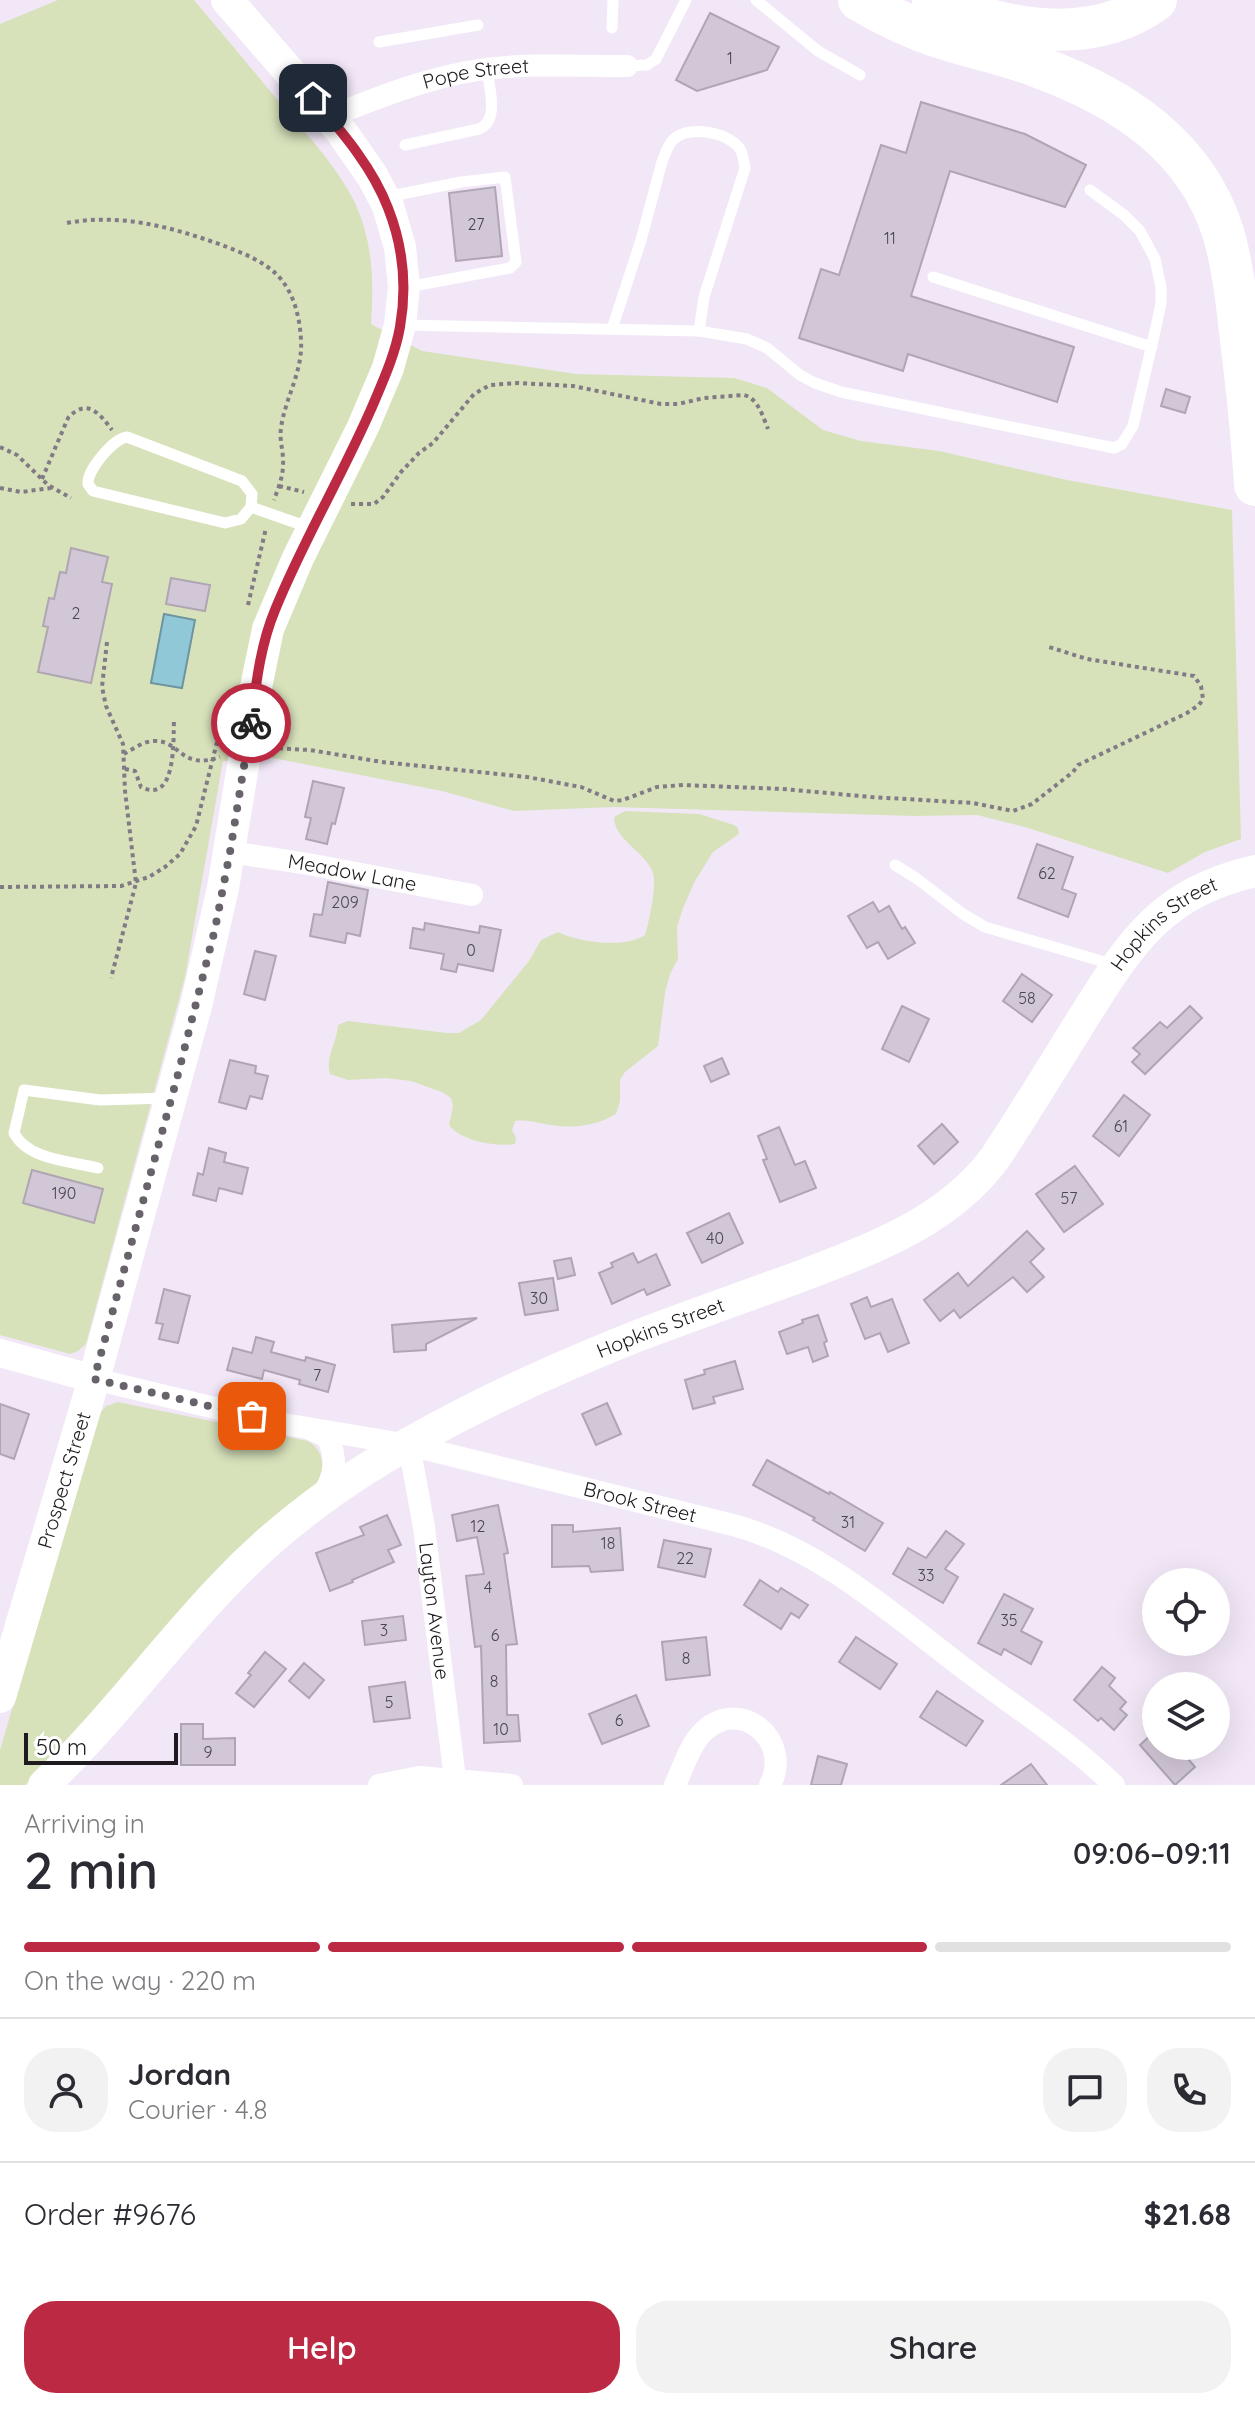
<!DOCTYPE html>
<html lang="en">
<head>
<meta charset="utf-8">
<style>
  body { margin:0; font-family:Quicksand,sans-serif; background:#f2f2f3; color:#2b2b33; height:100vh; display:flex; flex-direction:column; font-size:30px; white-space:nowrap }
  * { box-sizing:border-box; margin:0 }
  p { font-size:26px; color:#7c7c81 }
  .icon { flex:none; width:44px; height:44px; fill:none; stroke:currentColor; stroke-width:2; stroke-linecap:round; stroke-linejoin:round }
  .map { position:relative; height:1785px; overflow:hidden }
  .side { display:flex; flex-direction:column; background:#fff; flex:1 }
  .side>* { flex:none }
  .fabs { position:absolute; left:1142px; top:1568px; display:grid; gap:16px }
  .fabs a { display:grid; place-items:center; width:88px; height:88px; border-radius:50%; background:#fff; box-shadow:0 8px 32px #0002; font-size:40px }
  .scale { position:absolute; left:24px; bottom:20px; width:154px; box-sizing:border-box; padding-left:8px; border:4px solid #1e1a1f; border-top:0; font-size:22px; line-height:28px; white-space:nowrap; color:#1e1a1f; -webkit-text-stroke:6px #fff; paint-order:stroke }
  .pin { position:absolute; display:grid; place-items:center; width:68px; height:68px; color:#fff; margin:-34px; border-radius:16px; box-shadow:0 4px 12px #0006 }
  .courier { position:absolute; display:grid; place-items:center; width:80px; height:80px; margin:-40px; border:6px solid #bb2a42; border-radius:50%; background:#fff; color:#222; box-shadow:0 2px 10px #0007 }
  .summary em { font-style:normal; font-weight:600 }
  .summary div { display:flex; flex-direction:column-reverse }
  .summary { display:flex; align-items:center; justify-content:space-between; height:136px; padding:0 24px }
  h1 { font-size:52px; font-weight:600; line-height:60px }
  .bar { display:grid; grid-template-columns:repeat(4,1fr); gap:12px 8px; align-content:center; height:96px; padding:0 24px }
  .bar i { height:10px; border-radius:6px; background:#e1e1e2 }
  .bar .selected { background:#bb2a42 }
  .bar p { grid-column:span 4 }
  .line { display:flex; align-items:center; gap:20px; padding:0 24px; border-top:2px solid #e1e1e2 }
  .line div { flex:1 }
  .round { display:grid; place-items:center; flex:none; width:84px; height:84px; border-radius:32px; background:#f2f2f3 }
  .primary-button { display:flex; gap:16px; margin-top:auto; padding:16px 24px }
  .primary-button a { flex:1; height:92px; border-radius:32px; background:#bb2a42; color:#fff; font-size:32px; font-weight:600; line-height:92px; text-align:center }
  .primary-button a+a { background:#f2f2f3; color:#2b2b33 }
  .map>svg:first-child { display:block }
  .green { fill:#d7e2bb }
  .water { fill:#91c8d7; stroke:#6e94a0; stroke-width:2 }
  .building { fill:#d2c7d6; stroke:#afa5b3; stroke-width:2 }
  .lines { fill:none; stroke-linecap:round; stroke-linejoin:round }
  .path { stroke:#827b85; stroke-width:4; stroke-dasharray:4 4; stroke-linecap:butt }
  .service { stroke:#fff; stroke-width:11 }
  .minor { stroke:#fff; stroke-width:22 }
  .tertiary { stroke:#fff; stroke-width:28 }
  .secondary { stroke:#fff; stroke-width:32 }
  .motorway { stroke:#fff; stroke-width:42 }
  .done { stroke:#68626b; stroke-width:8; stroke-dasharray:0 14.4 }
  .route { stroke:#bb2a42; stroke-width:10 }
  .labels { text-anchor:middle; stroke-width:8; stroke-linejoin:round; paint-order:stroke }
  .number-label { font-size:16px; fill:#4b454d }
  .street-label { font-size:20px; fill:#1e1a1f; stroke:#fff }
</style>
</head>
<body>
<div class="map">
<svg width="1255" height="1785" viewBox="0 0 1255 1785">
  <rect width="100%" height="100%" fill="#f2e7f7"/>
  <g class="green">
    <path d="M58 0H194C226 38 258 76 289 114 313 141 339 170 355 203 373 242 374 283 371 324L422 351 576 374 734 378 767 388 823 430 861 441 939 451 1067 480 1232 510 1241 839 1205 852 1168 873 1025 827 977 815 914 816 614 807 514 811 442 791 273 758 223 761 185 977 86 1344 78 1351 70 1354 0 1335V24Z"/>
    <path d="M625 811 699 814 734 825 738 828 739 834 713 852 695 881 683 908 677 927 678 959 670 974 665 993 658 1046 625 1072 620 1080V1101L616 1114C593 1128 566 1129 540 1123 530 1121 525 1120 515 1121L512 1130 516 1138 515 1144C495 1147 461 1141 449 1125L453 1106 451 1098 442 1092 411 1081 386 1078 348 1080 330 1074C325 1057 337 1042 338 1025L348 1021 447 1033H459L481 1020 529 961 541 940 558 932C578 942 625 949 645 935 649 922 657 886 653 873 646 852 614 840 614 817Z"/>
    <path d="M118 1402 308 1441C322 1450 324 1461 321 1478L42 1770 25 1785H0V1750L98 1416 106 1406Z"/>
  </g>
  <path class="water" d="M164 614 195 620 182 688 151 683Z"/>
  <g class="building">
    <path d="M710 13 779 47 767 70 697 91 676 80Z"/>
    <path d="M921 102 1025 134 1086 165 1065 207 950 171 911 296 1074 347 1057 402 908 354 903 371 799 338 821 269 839 275 881 145 906 153Z"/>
    <path d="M495 187 502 256 456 261 449 193Z"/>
    <path d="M1166 389 1190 397 1185 413 1161 406Z"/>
    <path d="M71 548 108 557 102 582 112 584 91 683 38 672 48 627 43 626 49 598 54 599 60 572 66 573Z"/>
    <path d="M171 578 210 585 205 611 166 604Z"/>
    <path d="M313 781 344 788 335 824 332 823 327 844 306 839 311 818 305 817Z"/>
    <path d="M1037 844 1073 857 1062 889 1076 894 1068 917 1018 898Z"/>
    <path d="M328 882 368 890 360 936 347 933 345 943 310 936 314 914 322 915Z"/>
    <path d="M873 902 879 912 889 906 902 929 905 927 915 943 888 959 878 942 867 948 848 916Z"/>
    <path d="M425 923 479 933 480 926 501 930 493 971 458 964 456 972 441 969 444 954 410 948 413 928 424 930Z"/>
    <path d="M255 951 276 956 265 1000 244 994Z"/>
    <path d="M1022 974 1052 995 1032 1022 1003 1001Z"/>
    <path d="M902 1006 929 1019 909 1062 882 1049Z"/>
    <path d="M1190 1006 1202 1018 1145 1074 1132 1062 1140 1054 1133 1048 1160 1022 1167 1028Z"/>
    <path d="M722 1058 729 1074 711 1082 704 1066Z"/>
    <path d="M230 1060 256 1066 255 1073 268 1076 262 1099 250 1096 246 1109 219 1102Z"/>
    <path d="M1124 1095 1150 1115 1119 1156 1093 1136Z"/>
    <path d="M942 1124 958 1142 934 1164 918 1146Z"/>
    <path d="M779 1127 795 1165 805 1161 816 1188 780 1202 763 1160 767 1159 758 1136Z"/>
    <path d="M209 1148 226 1153 224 1162 248 1168 242 1194 219 1188 216 1201 193 1195 198 1173 203 1175Z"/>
    <path d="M1075 1166 1103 1204 1064 1232 1036 1194Z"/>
    <path d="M32 1170 103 1189 94 1223 23 1203Z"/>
    <path d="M729 1213 743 1243 702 1263 687 1233Z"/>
    <path d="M1027 1231 1044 1249 1030 1262 1044 1277 1027 1292 1013 1277 960 1318 954 1310 940 1321 924 1300 958 1273 968 1286Z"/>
    <path d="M633 1253 638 1263 656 1254 670 1285 647 1295 644 1289 612 1304 599 1273 613 1267 611 1263Z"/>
    <path d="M571 1258 575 1275 558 1279 554 1261Z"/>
    <path d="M553 1278 558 1310 525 1315 519 1283Z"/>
    <path d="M164 1289 190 1296 178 1343 159 1339 163 1324 156 1323Z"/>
    <path d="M867 1297 871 1307 892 1299 909 1343 888 1352 880 1333 865 1339 851 1304Z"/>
    <path d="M818 1315 827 1341 824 1343 828 1356 813 1362 808 1347 787 1354 779 1332 803 1323 802 1320Z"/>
    <path d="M477 1318 426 1344V1350L394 1352 392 1325Z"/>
    <path d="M256 1337 274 1342 271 1352 305 1361 306 1357 335 1365 328 1392 299 1384 300 1380 264 1370 262 1379 227 1370 233 1348 252 1353Z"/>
    <path d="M735 1361 743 1389 713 1397 715 1403 693 1409 685 1380 705 1374 704 1370Z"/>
    <path d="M607 1403 621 1434 596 1445 582 1414Z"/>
    <path d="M0 1404 29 1414 14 1459 0 1454Z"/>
    <path d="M767 1460 829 1494 830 1492 883 1523 865 1551 813 1520 815 1518 753 1485Z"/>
    <path d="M498 1505 508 1553 504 1554 517 1644 506 1645 507 1715H518L520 1741 484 1743 481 1646 475 1647 466 1576 484 1574 477 1537 457 1541 452 1515Z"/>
    <path d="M387 1515 401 1545 388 1550 394 1562 352 1580 353 1582 330 1591 316 1553 364 1535 360 1527Z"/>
    <path d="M552 1525H573V1532L620 1528 623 1570 591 1572 589 1566 552 1567Z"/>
    <path d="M946 1531 964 1544 945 1569 958 1577 943 1603 893 1574 908 1548 926 1558Z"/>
    <path d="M664 1540 711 1549 705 1577 658 1567Z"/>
    <path d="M760 1580 778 1592 781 1588 808 1605 799 1618 791 1613 781 1629 744 1605Z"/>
    <path d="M1004 1594 1033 1609 1021 1631 1042 1642 1031 1664 1004 1649 1001 1655 978 1643Z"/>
    <path d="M403 1616 406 1640 365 1645 362 1621Z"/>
    <path d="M706 1637 710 1675 666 1680 662 1642Z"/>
    <path d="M856 1637 897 1664 880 1689 839 1662Z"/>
    <path d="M265 1652 286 1669 254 1707 236 1693 251 1675 248 1673Z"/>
    <path d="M304 1663 324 1680 309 1698 289 1681Z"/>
    <path d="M1102 1667 1115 1678 1109 1686 1126 1702 1120 1709 1127 1715 1114 1730 1101 1718 1098 1721 1074 1700Z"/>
    <path d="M405 1682 410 1718 374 1722 369 1687Z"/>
    <path d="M937 1691 983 1721 966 1746 920 1717Z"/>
    <path d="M636 1695 649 1726 602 1744 589 1714Z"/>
    <path d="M181 1724H203V1739L235 1738V1765H181Z"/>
    <path d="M1152 1734 1156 1738V1746H1177L1195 1767 1175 1785 1140 1745Z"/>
    <path d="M818 1756 847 1764 841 1785H811Z"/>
    <path d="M1031 1764 1047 1785H1001Z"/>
  </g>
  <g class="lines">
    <g class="path">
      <path d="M67 223C121 213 171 227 222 245 242 253 265 261 280 278 294 294 300 318 301 340 303 372 285 398 281 428 279 441 284 452 283 465 283 477 278 489 274 500"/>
      <path d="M0 447 17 455 48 485 71 498"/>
      <path d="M42 479 68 418C87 397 100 414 112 430"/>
      <path d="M279 486 304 492"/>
      <path d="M0 488 21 492 51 488"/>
      <path d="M351 504H374L383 497 401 472 419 453 433 443 474 394 490 385 518 383 573 386 661 404H678L704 398 744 395C758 398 763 417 768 429"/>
      <path d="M248 605 266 528"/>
      <path d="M107 642 102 687 106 706 123 744 125 791 136 883 111 978"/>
      <path d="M271 748 310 750 382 762 527 777 581 787 614 801 623 800 657 787 683 785 783 789 871 797 973 803 1013 811 1032 804 1073 772 1078 765 1187 713 1199 705 1203 699 1201 686 1194 676 1087 659 1049 647"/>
      <path d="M124 754C133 749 144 741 154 741 181 740 180 771 220 757"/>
      <path d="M125 769 135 771 141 787C177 805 173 739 174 720"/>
      <path d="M0 887 121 886 149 877 165 867 180 854 196 826 220 730"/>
    </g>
    <g class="service">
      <path d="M756 0 818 51 860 75"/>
      <path d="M612 28 613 0"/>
      <path d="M379 42 478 25"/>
      <path d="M627 66 647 65 656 59 686 0"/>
      <path d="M405 145 479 129C500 120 489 88 487 69"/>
      <path d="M386 197 461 182 505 177 516 262 510 268 408 287"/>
      <path d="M933 277 1152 347"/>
      <path d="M401 325 699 331"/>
      <path d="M612 329 641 240 662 162C665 154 668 144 674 139 689 125 729 132 740 149 743 154 744 162 745 168L704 297 699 331 747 339 767 348 800 375 815 383 841 392 1114 448 1122 444 1133 426 1156 327 1161 303V287L1155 259 1140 231 1124 215 1090 190"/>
      <path d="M127 437 242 481 252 494 251 507 241 519 225 523 93 491 88 484C87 470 113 439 127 437Z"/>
      <path d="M251 507 308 527"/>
      <path d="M895 865 916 878 963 914 985 927 1115 965"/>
      <path d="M98 1168C70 1161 28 1160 14 1133L24 1090 100 1100 168 1098"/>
    </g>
    <g class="minor">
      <path id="s1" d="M329 117C377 98 426 78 478 70 527 63 578 66 627 66"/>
      <path id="s2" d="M230 852 308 864 472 895"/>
      <path id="s3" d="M94 1379 278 1423 409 1445 733 1525C823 1549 900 1621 974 1676 1021 1711 1072 1744 1114 1785"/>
      <path d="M310 1429 327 1437C338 1457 335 1477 322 1496"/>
      <path id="s4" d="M409 1445 424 1527 455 1779"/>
      <path d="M379 1785 419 1777 512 1785"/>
      <path d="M675 1785C683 1768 690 1744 704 1731 741 1696 793 1741 770 1785"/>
    </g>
    <path class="tertiary" d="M0 1353 94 1379"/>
    <g class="secondary">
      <path id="s5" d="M0 1697 94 1379 196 1006 223 888 255 692 268 629 298 558 363 427 388 368 400 325 404 287 400 247 388 206 373 177 341 131 227 0"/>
      <path id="s6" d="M44 1785C108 1724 161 1651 222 1587 264 1542 314 1502 366 1469 452 1415 544 1373 637 1336 690 1316 743 1297 796 1278 869 1250 947 1223 995 1158 1024 1114 1052 1068 1080 1023 1129 945 1159 893 1255 871"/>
    </g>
    <g class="motorway">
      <path d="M859 0C885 15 913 29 942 38 974 49 1009 55 1041 68 1122 98 1195 145 1223 232 1233 266 1237 304 1241 340 1247 388 1252 436 1255 485"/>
      <path d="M933 0C1002 30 1091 48 1156 0"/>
    </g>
  </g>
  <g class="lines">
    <path class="done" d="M251 723 230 852 215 929 177 1078 94 1379 252 1416"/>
    <path class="route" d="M251 723C256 685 260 646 275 610 303 541 342 476 372 407 383 381 395 355 400 327 407 287 403 246 388 208 372 166 341 131 313 98"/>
  </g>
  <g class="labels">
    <g class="number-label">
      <text x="730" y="64">1</text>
      <text x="476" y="230">27</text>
      <text x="890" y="244">11</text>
      <text x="76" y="619">2</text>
      <text x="1047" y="879">62</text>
      <text x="345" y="908">209</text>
      <text x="471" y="956">0</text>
      <text x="1027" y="1004">58</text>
      <text x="1121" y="1132">61</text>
      <text x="64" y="1199">190</text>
      <text x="1069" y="1204">57</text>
      <text x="715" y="1244">40</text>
      <text x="539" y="1304">30</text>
      <text x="317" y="1381">7</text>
      <text x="848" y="1528">31</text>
      <text x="478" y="1532">12</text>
      <text x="608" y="1549">18</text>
      <text x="685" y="1564">22</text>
      <text x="926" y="1581">33</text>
      <text x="488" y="1593">4</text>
      <text x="1009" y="1626">35</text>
      <text x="384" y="1636">3</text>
      <text x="495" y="1641">6</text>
      <text x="686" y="1664">8</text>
      <text x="494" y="1687">8</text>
      <text x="389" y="1708">5</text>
      <text x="619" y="1726">6</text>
      <text x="501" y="1735">10</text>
      <text x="208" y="1758">9</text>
    </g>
    <g class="street-label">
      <text dy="7" stroke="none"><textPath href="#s1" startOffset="154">Pope Street</textPath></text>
      <text dy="7" stroke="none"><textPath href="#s2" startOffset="124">Meadow Lane</textPath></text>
      <text dy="7" stroke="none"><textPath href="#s6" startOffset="1452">Hopkins Street</textPath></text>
      <text dy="7" stroke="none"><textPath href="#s6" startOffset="780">Hopkins Street</textPath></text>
      <text dy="7" stroke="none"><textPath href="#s5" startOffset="226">Prospect Street</textPath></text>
      <text dy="7" stroke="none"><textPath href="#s3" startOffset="560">Brook Street</textPath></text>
      <text dy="7" stroke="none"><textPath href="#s4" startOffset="168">Layton Avenue</textPath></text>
    </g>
  </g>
</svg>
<div class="fabs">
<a><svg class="icon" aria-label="locate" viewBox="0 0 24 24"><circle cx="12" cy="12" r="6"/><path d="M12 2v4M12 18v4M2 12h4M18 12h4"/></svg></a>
<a><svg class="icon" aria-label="layers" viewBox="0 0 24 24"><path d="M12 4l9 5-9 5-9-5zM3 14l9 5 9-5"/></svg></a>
</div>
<div class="scale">50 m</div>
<div class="pin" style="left:252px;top:1416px;background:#ea580c"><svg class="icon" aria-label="bag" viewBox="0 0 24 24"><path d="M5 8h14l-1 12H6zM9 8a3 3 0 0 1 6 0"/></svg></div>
<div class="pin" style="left:313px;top:98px;background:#1f2937"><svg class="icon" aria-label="home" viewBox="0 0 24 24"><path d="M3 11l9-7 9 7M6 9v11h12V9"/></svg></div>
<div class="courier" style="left:251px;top:723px"><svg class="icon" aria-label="bike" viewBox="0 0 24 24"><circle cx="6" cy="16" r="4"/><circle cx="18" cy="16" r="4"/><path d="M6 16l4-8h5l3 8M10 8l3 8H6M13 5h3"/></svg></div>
</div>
<section class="side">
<div class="summary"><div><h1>2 min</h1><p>Arriving in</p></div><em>09:06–09:11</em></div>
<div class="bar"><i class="selected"></i><i class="selected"></i><i class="selected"></i><i></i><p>On the way · 220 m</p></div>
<div class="line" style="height:144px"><a class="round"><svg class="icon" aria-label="person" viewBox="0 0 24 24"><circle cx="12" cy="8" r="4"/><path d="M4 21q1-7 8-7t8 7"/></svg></a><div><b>Jordan</b><p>Courier · 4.8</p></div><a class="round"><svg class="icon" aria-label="chat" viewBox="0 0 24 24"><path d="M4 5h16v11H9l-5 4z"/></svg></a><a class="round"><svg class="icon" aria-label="phone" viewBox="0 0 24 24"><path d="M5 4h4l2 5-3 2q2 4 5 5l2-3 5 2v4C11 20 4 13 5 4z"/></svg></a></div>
<div class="line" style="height:104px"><div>Order #9676</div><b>$21.68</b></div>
<div class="primary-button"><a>Help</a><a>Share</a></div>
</section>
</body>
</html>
